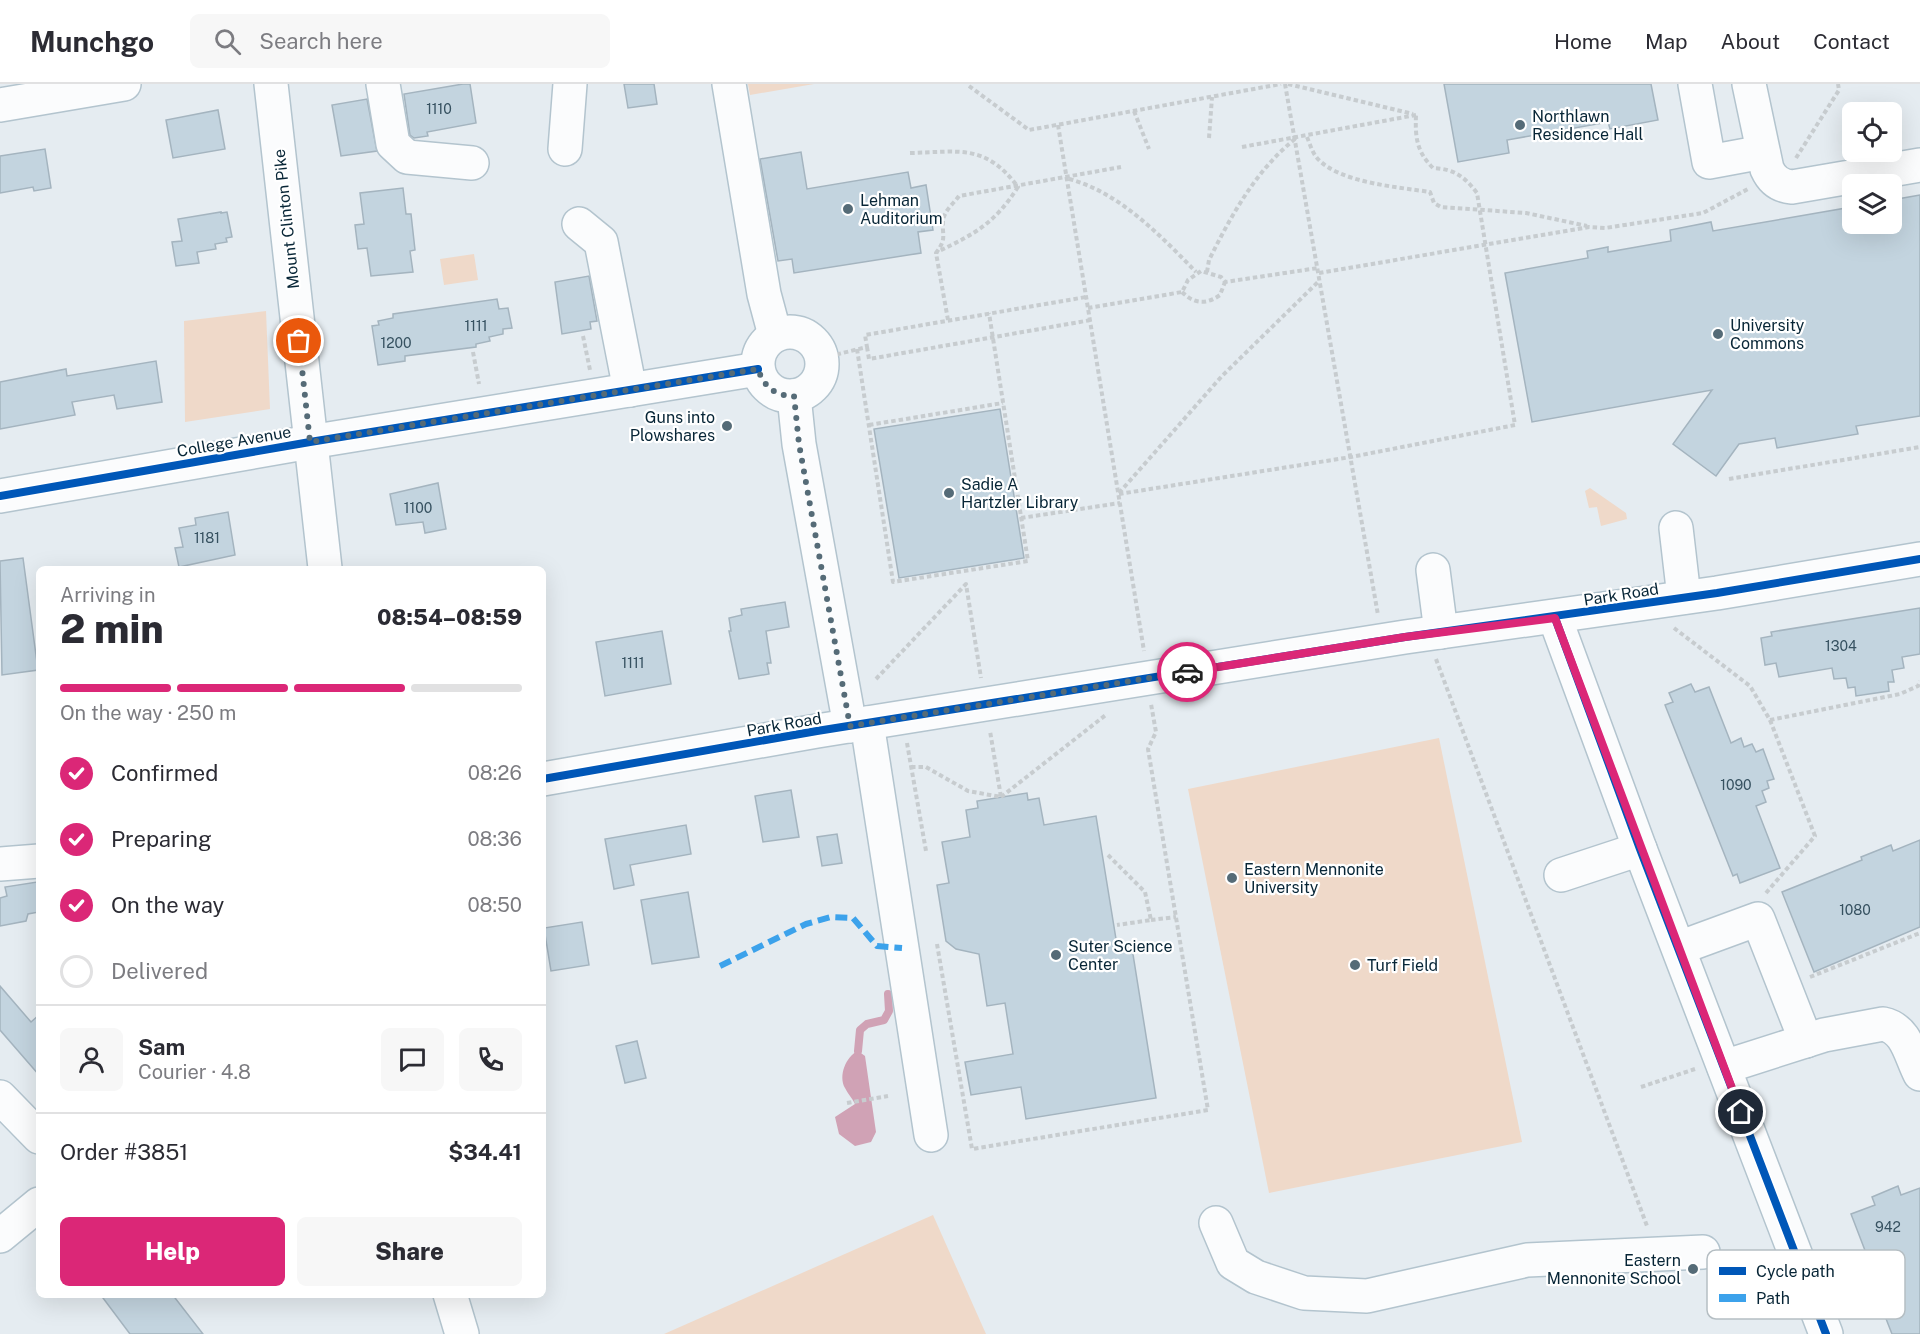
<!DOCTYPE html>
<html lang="en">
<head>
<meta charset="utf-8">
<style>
  body { margin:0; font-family:"Public Sans",sans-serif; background:#f7f7f7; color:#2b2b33; height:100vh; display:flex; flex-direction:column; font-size:22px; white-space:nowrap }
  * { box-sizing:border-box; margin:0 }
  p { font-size:20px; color:#7c7c81 }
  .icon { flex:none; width:33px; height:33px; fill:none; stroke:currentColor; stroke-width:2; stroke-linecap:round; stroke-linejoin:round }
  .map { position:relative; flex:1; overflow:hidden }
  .side { position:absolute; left:36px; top:482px; width:510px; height:732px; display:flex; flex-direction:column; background:#fff; border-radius:9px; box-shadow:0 6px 24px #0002 }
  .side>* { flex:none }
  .controls { position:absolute; left:1842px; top:18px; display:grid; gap:12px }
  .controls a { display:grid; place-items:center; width:60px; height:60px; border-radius:9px; background:#fff; box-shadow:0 6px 24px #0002; font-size:30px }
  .pin { position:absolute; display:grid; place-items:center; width:51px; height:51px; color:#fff; margin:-26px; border:3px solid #fff; border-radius:50%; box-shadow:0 2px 6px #0007 }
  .courier { position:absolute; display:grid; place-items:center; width:60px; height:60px; margin:-30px; border:4px solid #db2777; border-radius:50%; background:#fff; color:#222; box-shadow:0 2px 8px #0007 }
  .head em { font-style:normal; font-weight:800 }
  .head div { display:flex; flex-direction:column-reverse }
  .head { display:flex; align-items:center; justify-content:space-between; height:102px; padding:0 24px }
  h1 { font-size:39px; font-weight:800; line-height:45px }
  .bar { display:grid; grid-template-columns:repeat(4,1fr); gap:9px 6px; align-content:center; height:72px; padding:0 24px }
  .bar i { height:8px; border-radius:4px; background:#e1e1e2 }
  .bar .on { background:#db2777 }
  .bar p { grid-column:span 4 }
  .line { display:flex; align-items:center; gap:15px; padding:0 24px; border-top:2px solid #e1e1e2 }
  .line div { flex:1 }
  .round { display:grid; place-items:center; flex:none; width:63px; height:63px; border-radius:9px; background:#f7f7f7 }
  ol { padding:0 24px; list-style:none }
  li { display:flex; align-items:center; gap:18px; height:66px }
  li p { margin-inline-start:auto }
  li .icon { padding:6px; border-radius:50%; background:#db2777; color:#fff; stroke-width:4 }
  li:last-child { color:#7c7c81 }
  li i { width:33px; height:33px; border:3px solid #e1e1e2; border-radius:50% }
  .primary-button { display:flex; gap:12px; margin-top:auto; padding:12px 24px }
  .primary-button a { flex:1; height:69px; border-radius:9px; background:#db2777; color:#fff; font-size:24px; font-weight:800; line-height:69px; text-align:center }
  .primary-button a+a { background:#f7f7f7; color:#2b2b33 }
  header { display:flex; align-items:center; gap:36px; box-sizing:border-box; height:84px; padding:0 30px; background:#fff; border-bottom:2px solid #e1e1e2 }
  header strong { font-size:28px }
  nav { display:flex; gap:33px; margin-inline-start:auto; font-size:21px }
  .search { width:420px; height:54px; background:#f7f7f7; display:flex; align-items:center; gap:15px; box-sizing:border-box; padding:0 21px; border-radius:9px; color:#7c7c81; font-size:22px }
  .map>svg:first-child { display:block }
  .green { fill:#efd9c9 }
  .water { fill:#d0a2b5 }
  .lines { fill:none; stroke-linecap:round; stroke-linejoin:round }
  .stream { stroke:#d0a2b5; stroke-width:8 }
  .building { fill:#c3d4df; stroke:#a4b4bf; stroke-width:1.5 }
  .minor-casing { stroke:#b3c4ce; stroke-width:36 }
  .path { stroke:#c7cccf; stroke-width:4; stroke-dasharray:4.5 3; stroke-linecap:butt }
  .minor { stroke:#fbfcfd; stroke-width:33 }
  .quiet { stroke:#3ca2eb; stroke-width:6; stroke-dasharray:12 6; stroke-linecap:butt }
  .cycleway-casing { stroke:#fff; stroke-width:11 }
  .cycleway { stroke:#0057b8; stroke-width:8 }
  .done { stroke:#556b77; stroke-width:6; stroke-dasharray:0 10.8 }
  .route { stroke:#db2777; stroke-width:8 }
  .poi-dot { fill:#556b77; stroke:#fff; stroke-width:2 }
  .labels { text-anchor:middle; stroke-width:4.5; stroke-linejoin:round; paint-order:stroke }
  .number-label { font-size:14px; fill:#365160 }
  .poi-label { font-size:16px; fill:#072536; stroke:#fff; text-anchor:start }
  .street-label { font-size:16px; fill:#072536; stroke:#fff }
  .key { fill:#fff; stroke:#b5bec3; stroke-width:1.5 }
  .key-label { font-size:16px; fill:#072536 }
</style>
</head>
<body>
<header>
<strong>Munchgo</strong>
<div class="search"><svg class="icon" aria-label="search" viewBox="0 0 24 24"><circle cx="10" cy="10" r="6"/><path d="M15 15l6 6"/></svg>Search here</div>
<nav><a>Home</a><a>Map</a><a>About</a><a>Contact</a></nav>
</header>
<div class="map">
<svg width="1920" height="1250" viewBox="0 0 1920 1250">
  <rect width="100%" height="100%" fill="#e5ecf1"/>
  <g class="green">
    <path d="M748 0H814L750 11Z"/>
    <path d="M474 170 478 196 444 201 440 175Z"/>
    <path d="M266 227 270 325 185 338 184 237Z"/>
    <path d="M1590 404 1626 429 1627 435 1601 442 1597 423 1589 424 1585 407Z"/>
    <path d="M1439 654 1522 1058 1269 1109 1188 705Z"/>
    <path d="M933 1131 986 1250H664Z"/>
  </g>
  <path class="water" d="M858 967 865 972 876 1048 871 1058 855 1062 839 1050 835 1033 855 1020C852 1014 848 1010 845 1004 838 992 846 972 858 967Z"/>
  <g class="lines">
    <path class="stream" d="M858 967 860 946 867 940 884 936 889 927 888 910"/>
  </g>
  <g class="building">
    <path d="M463 0H470L476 39 427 48 428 52 414 54 410 51 404 10Z"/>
    <path d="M624 0H654L657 20 628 24Z"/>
    <path d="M1444 0H1651L1658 36 1610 45 1608 38 1507 56 1509 69 1458 78Z"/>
    <path d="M367 15 377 67 341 72 332 21Z"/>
    <path d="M218 26 225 65 173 74 166 36Z"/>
    <path d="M45 65 51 104 34 107 33 103 0 109V72Z"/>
    <path d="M801 68 807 105 908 88 911 104 926 101 933 146 918 148 921 169 794 189 792 175 778 177 760 75Z"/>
    <path d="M403 104 406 130H411L415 166 410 167 413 188 371 192 367 164 358 165 355 141 364 140 360 109Z"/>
    <path d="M1920 111V332L1856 342 1858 350 1777 364 1775 354 1739 360 1716 392 1673 360 1712 306 1532 338 1505 189 1588 174 1587 167 1608 163V168L1671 157 1670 146 1711 138 1713 147 1852 123V140H1892V116Z"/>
    <path d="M221 128V129L227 128 232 153 226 154 227 158 215 160 216 165 197 168 199 179 176 182 172 158 182 157 178 135Z"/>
    <path d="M589 192 597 237 590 238 591 245 562 250 555 198Z"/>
    <path d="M497 215 499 225 508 224 512 244 503 245V250L489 253 490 257 476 260V263L405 272V277L378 281 372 242 379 241 378 237 393 234V230Z"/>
    <path d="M156 277 162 318 117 325 114 311 72 318 75 331 0 345V298L66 285 67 292Z"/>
    <path d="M1000 325 1024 474 899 494 874 345Z"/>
    <path d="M438 399 446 445 425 449 423 438 396 441 390 410Z"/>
    <path d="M228 428 235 471 179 483 175 464 183 463 179 444 196 441 195 434Z"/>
    <path d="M23 474 38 586 2 591 0 477Z"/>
    <path d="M785 518 789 543 766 547 771 579H767L769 590 739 595 729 547H731L729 534 742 531 741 525Z"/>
    <path d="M1920 524V570L1902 573 1904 584 1892 586 1894 598H1888L1889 607 1856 612 1855 603 1848 604 1846 594 1834 595 1832 584 1779 593 1776 579 1765 581 1761 554 1772 552 1771 548Z"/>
    <path d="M662 547 671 600 605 612 596 558Z"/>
    <path d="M1691 600 1695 608 1709 603 1731 659 1741 654 1744 663 1752 660 1756 668 1763 665 1774 695 1767 697 1769 704 1762 707 1766 718 1756 722 1780 784 1740 799 1737 790 1733 792 1665 621 1673 618 1669 609Z"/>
    <path d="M791 706 799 753 763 758 755 712Z"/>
    <path d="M1027 709 1028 716 1039 714 1044 741 1096 732 1117 861 1131 858 1156 1014 1026 1035 1021 1003 971 1011 965 978 1013 970 1005 919 987 922 979 870 956 865 946 857 937 801 949 799 942 758 970 753 966 726 978 724 977 717Z"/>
    <path d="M686 741 691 770 630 781 634 801 614 805 605 755Z"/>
    <path d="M837 750 842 779 822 782 817 753Z"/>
    <path d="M1920 756V843L1814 888 1782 808 1862 776 1861 773 1891 761 1893 767Z"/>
    <path d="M37 798 39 828 28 830 26 837 0 842V814L7 812 5 803Z"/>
    <path d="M688 808 699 873 652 880 641 816Z"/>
    <path d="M582 838 589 881 551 887 544 844Z"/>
    <path d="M0 902 31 938 39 931V991L0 946Z"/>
    <path d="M637 957 646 994 625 999 616 962Z"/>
    <path d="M1898 1102 1901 1111 1920 1104V1250H1892L1883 1227 1892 1224 1871 1167 1866 1169 1851 1130 1875 1121 1872 1113Z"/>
    <path d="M100 1210H172L203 1250H130Z"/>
  </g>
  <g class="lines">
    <g class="minor-casing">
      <g id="minor">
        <path d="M271 0 325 484"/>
        <path d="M383 0 393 60 407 73 472 79"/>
        <path d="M729 0 764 210 775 251"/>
        <path d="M1695 0 1709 78 1763 68"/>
        <path d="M1749 0 1767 85C1772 96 1780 102 1792 103L1920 81"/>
        <path d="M0 21 124 0"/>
        <path d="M565 65 570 0"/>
        <path d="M579 140 601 158 630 306"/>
        <circle cx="790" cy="280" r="32"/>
        <path d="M794 312 799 360 850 642"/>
        <path d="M0 412 310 358 758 285"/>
        <path d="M1676 444 1684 513"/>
        <path d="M1433 486 1441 548"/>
        <path d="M1555 534 1640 765 1826 1250"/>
        <path d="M867 639 931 1051"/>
        <path d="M543 695 817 647 1405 553 1717 509 1920 475"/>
        <path d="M0 780 39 777"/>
        <path d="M1561 791 1640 765"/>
        <path d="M1679 864 1758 835 1806 957"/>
        <path d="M1724 983 1824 951 1883 940C1907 945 1910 971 1920 990"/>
        <path d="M0 1013 39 1053"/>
        <path d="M1216 1139 1233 1179 1256 1193 1304 1209 1367 1212 1527 1176 1703 1168"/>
        <path d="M0 1152 39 1120"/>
        <path d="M450 1210 462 1250"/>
      </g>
    </g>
    <g class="path">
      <path d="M1285 0 1378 531"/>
      <path d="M1288 0 1413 30"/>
      <path d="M969 2 1029 46 1281 0"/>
      <path d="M1134 27 1149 65"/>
      <path d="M1058 41 1144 567"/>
      <path d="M1307 53C1310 60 1312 68 1317 74 1339 99 1398 103 1430 108L1434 119 1441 123 1526 129 1587 142"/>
      <path d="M1209 54 1212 13"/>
      <path d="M1242 63 1416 31"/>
      <path d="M910 69C959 68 985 59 1018 103 995 139 975 150 937 168"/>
      <path d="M1796 74 1839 6 1838 0"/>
      <path d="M1069 95C1119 108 1161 152 1196 188"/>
      <path d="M1207 188 1209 176C1231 132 1256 86 1295 55"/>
      <path d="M1319 189 1589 143 1605 144 1703 129 1748 105"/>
      <path d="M1182 208C1194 220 1206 221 1220 211L1225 198"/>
      <path d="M1088 224 1182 208 1188 196 1201 187 1221 193 1225 198 1318 184"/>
      <path d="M948 236 936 169C947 154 942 153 943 137 944 127 953 120 959 112L1121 83"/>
      <path d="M583 252 590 286"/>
      <path d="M867 263 869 275 1091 236"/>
      <path d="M857 265 893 498 1028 477 989 229"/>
      <path d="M473 268 479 300"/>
      <path d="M822 274 867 263 865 251 1086 213"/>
      <path d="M869 341 1003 319"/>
      <path d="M1729 395 1920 363"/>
      <path d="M1119 409 1222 292 1319 197"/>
      <path d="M1119 410 1351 373 1515 341 1477 109C1464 92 1454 85 1433 84 1417 68 1415 54 1416 31"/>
      <path d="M1021 434 1120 419"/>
      <path d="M1674 544 1750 602 1770 636 1900 610 1918 602 1920 597"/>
      <path d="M1436 575 1647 1142"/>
      <path d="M876 595 966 500 981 594"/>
      <path d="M907 659 926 767"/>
      <path d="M911 683H926L968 707 1001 713 990 647"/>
      <path d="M1001 713 1107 630"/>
      <path d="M1108 771 1145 808 1151 836 1117 841"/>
      <path d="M1766 809 1815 752 1770 636"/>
      <path d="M1151 836 1176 833"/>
      <path d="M937 860 972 1065 1208 1026 1148 665 1156 648 1151 620"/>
      <path d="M1810 893 1920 849"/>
      <path d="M1641 1003 1695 985"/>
      <path d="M847 1019 888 1012"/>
    </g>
    <use href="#minor" class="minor"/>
    <path class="quiet" d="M720 882 806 840 831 833 853 834 877 862 902 864"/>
    <g class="cycleway-casing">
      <g id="cycleway">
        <path d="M0 412 310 358 758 285"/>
        <path d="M1555 534 1640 765 1826 1250"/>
        <path d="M543 695 817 647 1405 553 1717 509 1920 475"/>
      </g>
    </g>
    <use href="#cycleway" class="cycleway"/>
  </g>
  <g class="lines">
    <path class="done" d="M299 257 310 358 758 285C764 303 775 312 794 312L799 360 850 642 1187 588"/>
    <path class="route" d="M1187 588 1405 553 1555 534 1741 1028"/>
  </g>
  <g class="poi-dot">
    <circle cx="1520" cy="41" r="6"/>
    <circle cx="848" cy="125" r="6"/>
    <circle cx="1718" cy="250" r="6"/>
    <circle cx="727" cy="342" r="6"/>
    <circle cx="949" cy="409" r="6"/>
    <circle cx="1232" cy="794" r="6"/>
    <circle cx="1056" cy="871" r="6"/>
    <circle cx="1355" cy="881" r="6"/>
    <circle cx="1693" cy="1185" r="6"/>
  </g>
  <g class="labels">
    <g class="number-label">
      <text x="439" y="30">1110</text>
      <text x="476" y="247">1111</text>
      <text x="396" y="264">1200</text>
      <text x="418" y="429">1100</text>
      <text x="207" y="459">1181</text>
      <text x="1841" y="567">1304</text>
      <text x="633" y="584">1111</text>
      <text x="1736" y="706">1090</text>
      <text x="1855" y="831">1080</text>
      <text x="1888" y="1148">942</text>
    </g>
    <g class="poi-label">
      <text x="1532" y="38">Northlawn<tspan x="1532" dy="18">Residence Hall</tspan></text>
      <text x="860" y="122">Lehman<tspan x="860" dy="18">Auditorium</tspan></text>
      <text x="1730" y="247">University<tspan x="1730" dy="18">Commons</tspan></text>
      <text x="715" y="339" text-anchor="end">Guns into<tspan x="715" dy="18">Plowshares</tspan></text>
      <text x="961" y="406">Sadie A<tspan x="961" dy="18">Hartzler Library</tspan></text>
      <text x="1244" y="791">Eastern Mennonite<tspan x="1244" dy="18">University</tspan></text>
      <text x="1068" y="868">Suter Science<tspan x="1068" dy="18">Center</tspan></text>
      <text x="1367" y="887">Turf Field</text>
      <text x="1681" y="1182" text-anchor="end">Eastern<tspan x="1681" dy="18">Mennonite School</tspan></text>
    </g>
    <g class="street-label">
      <text transform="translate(286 135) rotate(-96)" y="6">Mount Clinton Pike</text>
      <text transform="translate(234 357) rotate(-10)" y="6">College Avenue</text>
      <text transform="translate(1621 510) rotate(-9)" y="6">Park Road</text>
      <text transform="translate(784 640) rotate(-10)" y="6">Park Road</text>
    </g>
  </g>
  <rect x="1707" y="1166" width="198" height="69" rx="9" class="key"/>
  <rect x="1719" y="1183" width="27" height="8" fill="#0057b8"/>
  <rect x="1719" y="1210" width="27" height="8" fill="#3ca2eb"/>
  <g class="key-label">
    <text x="1756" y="1193">Cycle path</text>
    <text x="1756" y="1220">Path</text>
  </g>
</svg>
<div class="controls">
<a><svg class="icon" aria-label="locate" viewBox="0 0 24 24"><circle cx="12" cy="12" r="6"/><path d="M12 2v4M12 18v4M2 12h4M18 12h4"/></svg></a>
<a><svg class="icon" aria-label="layers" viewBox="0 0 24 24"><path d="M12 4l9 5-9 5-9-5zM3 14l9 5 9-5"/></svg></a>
</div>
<div class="pin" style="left:299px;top:257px;background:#ea580c"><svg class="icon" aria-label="bag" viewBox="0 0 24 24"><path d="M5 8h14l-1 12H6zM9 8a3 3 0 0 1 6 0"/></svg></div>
<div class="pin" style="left:1741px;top:1028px;background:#1f2937"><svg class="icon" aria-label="home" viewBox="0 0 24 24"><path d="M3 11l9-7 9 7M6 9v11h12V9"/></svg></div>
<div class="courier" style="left:1187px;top:588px"><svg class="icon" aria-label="car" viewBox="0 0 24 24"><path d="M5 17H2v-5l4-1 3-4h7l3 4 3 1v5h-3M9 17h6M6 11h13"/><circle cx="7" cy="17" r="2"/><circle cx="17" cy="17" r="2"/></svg></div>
<section class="side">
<div class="head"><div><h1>2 min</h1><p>Arriving in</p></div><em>08:54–08:59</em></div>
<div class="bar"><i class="on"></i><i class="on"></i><i class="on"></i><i></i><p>On the way · 250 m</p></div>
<ol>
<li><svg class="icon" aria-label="check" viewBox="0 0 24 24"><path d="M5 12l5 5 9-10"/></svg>Confirmed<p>08:26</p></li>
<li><svg class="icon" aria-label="check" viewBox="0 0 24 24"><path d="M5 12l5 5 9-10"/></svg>Preparing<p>08:36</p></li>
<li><svg class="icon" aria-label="check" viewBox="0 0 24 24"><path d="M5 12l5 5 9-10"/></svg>On the way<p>08:50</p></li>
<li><i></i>Delivered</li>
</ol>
<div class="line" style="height:108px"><a class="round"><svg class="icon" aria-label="person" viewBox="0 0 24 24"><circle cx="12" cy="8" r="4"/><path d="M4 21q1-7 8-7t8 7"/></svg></a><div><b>Sam</b><p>Courier · 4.8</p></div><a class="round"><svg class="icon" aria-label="chat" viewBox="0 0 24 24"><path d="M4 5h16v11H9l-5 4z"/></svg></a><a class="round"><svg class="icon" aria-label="phone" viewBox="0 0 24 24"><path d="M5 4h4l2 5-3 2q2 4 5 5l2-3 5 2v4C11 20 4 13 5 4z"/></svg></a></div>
<div class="line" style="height:78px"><div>Order #3851</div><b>$34.41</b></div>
<div class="primary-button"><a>Help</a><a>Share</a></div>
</section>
</div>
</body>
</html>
